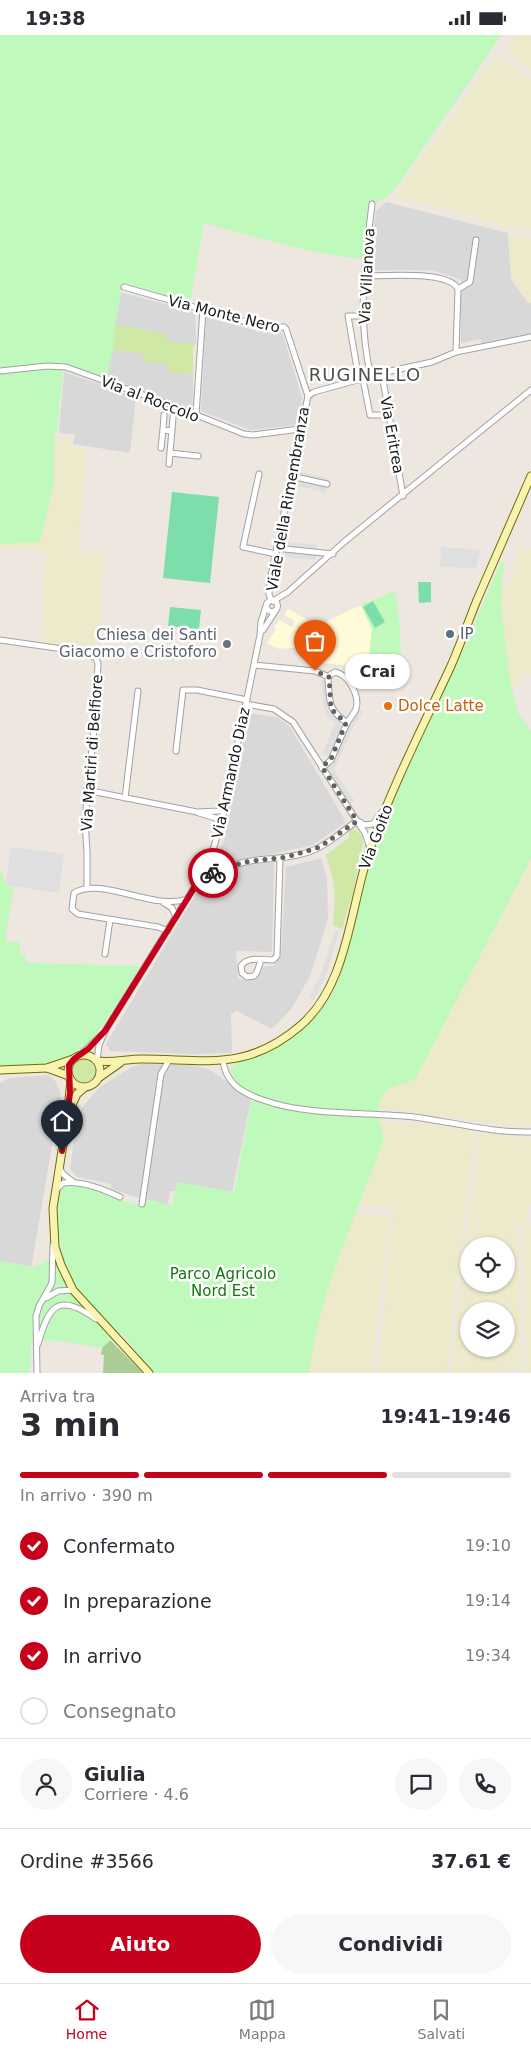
<!DOCTYPE html>
<html lang="it">
<head>
<meta charset="utf-8">
<style>
  body { margin:0; font-family:"DejaVu Sans",sans-serif; background:#f7f7f7; color:#2b2b33; height:100vh; display:flex; flex-direction:column; font-size:19px; white-space:nowrap }
  * { box-sizing:border-box; margin:0 }
  p { font-size:16px; color:#7c7c81 }
  .icon { flex:none; width:28px; height:28px; fill:none; stroke:currentColor; stroke-width:2; stroke-linecap:round; stroke-linejoin:round }
  .map { position:relative; height:1338px; overflow:hidden }
  .sheet { display:flex; flex-direction:column; background:#fff; flex:1 }
  .sheet>* { flex:none }
  .buttons { position:absolute; left:460px; top:1202px; display:grid; gap:10px }
  .buttons a { display:grid; place-items:center; width:55px; height:55px; border-radius:50%; background:#fff; box-shadow:0 1px 4px #0004; font-size:25px }
  .pin { position:absolute; display:grid; place-items:center; width:42px; height:42px; color:#fff; margin:-51px -21px; border-radius:50% 50% 50% 0; rotate:-45deg; box-shadow:0 0 5px #0007 }
  .pin .icon { rotate:45deg }
  .courier { position:absolute; display:grid; place-items:center; width:50px; height:50px; margin:-25px; border:4px solid #c5011b; border-radius:50%; background:#fff; color:#222; box-shadow:0 1px 6px #0007 }
  .bubble { position:absolute; height:35px; border-radius:18px; background:#fff; box-shadow:0 1px 4px #0004; font-size:16px; font-weight:800; line-height:35px; text-align:center }
  .summary em { font-style:normal; font-weight:800 }
  .summary div { display:flex; flex-direction:column-reverse }
  .summary { display:flex; align-items:center; justify-content:space-between; height:85px; padding:0 20px }
  h1 { font-size:32px; font-weight:800; line-height:38px }
  .bar { display:grid; grid-template-columns:repeat(4,1fr); gap:8px 5px; align-content:center; height:60px; padding:0 20px }
  .bar i { height:6px; border-radius:4px; background:#e1e1e2 }
  .bar .on { background:#c5011b }
  .bar p { grid-column:span 4 }
  .line { display:flex; align-items:center; gap:12px; padding:0 20px; border-top:1px solid #e1e1e2 }
  .line div { flex:1 }
  .round { display:grid; place-items:center; flex:none; width:52px; height:52px; border-radius:26px; background:#f7f7f7 }
  ol { padding:0 20px; list-style:none }
  li { display:flex; align-items:center; gap:15px; height:55px }
  li p { margin-inline-start:auto }
  li .icon { padding:5px; border-radius:50%; background:#c5011b; color:#fff; stroke-width:4 }
  li:last-child { color:#7c7c81 }
  li i { width:28px; height:28px; border:2px solid #e1e1e2; border-radius:50% }
  .action { display:flex; gap:10px; margin-top:auto; padding:10px 20px }
  .action a { flex:1; height:58px; border-radius:30px; background:#c5011b; color:#fff; font-size:20px; font-weight:800; line-height:58px; text-align:center }
  .action a+a { background:#f7f7f7; color:#2b2b33 }
  .status { display:flex; justify-content:space-between; align-items:center; height:35px; padding:0 25px; background:#fff; direction:ltr }
  .status svg { height:14px; fill:currentColor }
  .menu { display:flex; justify-content:space-around; align-items:center; height:70px; border-top:1px solid #e1e1e2; background:#fff; font-size:14px; color:#7c7c81 }
  .menu a { display:grid; justify-items:center; gap:2px }
  .menu .on { color:#c5011b }
  .map>svg:first-child { display:block }
  .residential { fill:#d9d8d8 }
  .education { fill:#fffad7 }
  .farmland { fill:#eceacb; fill-rule:evenodd }
  .grass { fill:#cfe8a5 }
  .forest { fill:#accc95 }
  .park { fill:#bff9bb }
  .pitch { fill:#7dddab }
  .parking { fill:#dfdfdf }
  .lines { fill:none; stroke-linecap:round; stroke-linejoin:round }
  .street-casing { stroke:#a2a2a2; stroke-width:7 }
  .secondary-casing { stroke:#6f6d05; stroke-width:9 }
  .street { stroke:#fff; stroke-width:5 }
  .secondary { stroke:#f9f3b2; stroke-width:7 }
  .done { stroke:#646260; stroke-width:5; stroke-dasharray:0 9 }
  .route { stroke:#c5011b; stroke-width:6 }
  .service-dot { fill:#5c6f8a; stroke:#fff; stroke-width:2 }
  .worship-dot { fill:#6b7280; stroke:#fff; stroke-width:2 }
  .food-dot { fill:#e8710a; stroke:#fff; stroke-width:2 }
  .labels { text-anchor:middle; stroke-width:5; stroke-linejoin:round; paint-order:stroke }
  .street-label { font-size:15px; fill:#1b1b1b; stroke:#fff }
  .service-label { font-size:15px; fill:#4e5e75; stroke:#fff; text-anchor:start }
  .worship-label { font-size:15px; fill:#5b616d; stroke:#fff; text-anchor:end }
  .food-label { font-size:15px; fill:#c56008; stroke:#fff; text-anchor:start }
  .park-label { font-size:15px; fill:#11770b; stroke:#fff }
  .quarter-label { font-size:18px; letter-spacing:1px; fill:#4e4e4e; stroke:#fff }
</style>
</head>
<body>
<div class="status"><b>19:38</b><svg viewBox="0 0 49 12"><path d="M0 12V9h3v3zM5 12V6h3v6zM10 12V3h3v9zM15 12V0h3v12zM26 1h20v11H26zM47 4h2v5h-2z"/></svg></div>
<div class="map">
<svg width="531" height="1338" viewBox="0 0 531 1338">
  <rect width="100%" height="100%" fill="#ede7e0"/>
  <g class="residential">
    <path d="M386 167 508 198 511 244 528 268H531V299L482 309 481 304 461 308V245L432 235H368L376 176Z"/>
    <path d="M119 257 195 277 196 309 166 307 167 299 114 289Z"/>
    <path d="M206 282 264 298 282 297 302 363 298 390 250 395 201 376Z"/>
    <path d="M111 315 144 318V327L168 329 169 337 193 339V370L188 372 107 343Z"/>
    <path d="M64 337 136 362 130 418 73 409 75 399 59 398Z"/>
    <path d="M249 678 279 683 290 692 346 787 313 810 263 821 245 823 217 834 214 828 224 805Z"/>
    <path d="M321 823 327 844 328 884 310 941 292 973 272 994 237 976 231 979 232 1018 194 1019 110 1016 106 1009 206 842 211 843 245 830 274 828 272 917 236 916 238 944 250 945 264 931H274L281 920 286 832Z"/>
    <path d="M140 1029 190 1030 209 1034 251 1064 232 1158 170 1156 167 1172 111 1154V1149L77 1142 70 1134 77 1084 84 1070 98 1054 131 1032Z"/>
    <path d="M49 1040 56 1047 61 1058 31 1234 0 1227V1048L9 1043Z"/>
  </g>
  <g class="education">
    <path d="M361 570 372 594 368 633 323 628 327 586Z"/>
    <path d="M288 574 312 587V592L301 612 279 614 267 608 276 594 274 593 279 585 292 592 295 586 284 580Z"/>
  </g>
  <g class="farmland">
    <path d="M518 0H531V35L505 17Z"/>
    <path d="M495 19 531 44V196L512 193 395 161Z"/>
    <path d="M508 198 531 203V268H528L511 244Z"/>
    <path d="M70 402 71 411 86 414 78 516H104L98 615 41 608 45 515H0V410Z"/>
    <path d="M519 513 531 515V639H525L516 653H510L494 547H510Z"/>
    <path d="M521 820 531 826V1091L519 1092 397 1075 314 1070 285 1015Z"/>
    <path d="M353 1083 475 1095 447 1338H378L393 1174 342 1170Z"/>
    <path d="M479 1098 531 1103V1167L527 1188 518 1189 522 1333 490 1338H450ZM469 1211H506V1249H469ZM469 1276H506V1314H469Z"/>
    <path d="M176 1157 390 1181 372 1338H220Z"/>
    <path d="M531 1186V1338H517L526 1336 522 1192 530 1190Z"/>
  </g>
  <g class="grass">
    <path d="M114 289 167 299V307L196 309 193 312V339L169 337 168 329 144 327 143 318 111 315Z"/>
    <path d="M354 793 362 801 363 809 353 857 342 894 333 890C336 859 336 850 326 820L350 802 348 796Z"/>
    <circle cx="83" cy="1036" r="12"/>
  </g>
  <path class="forest" d="M105 1300 143 1338H103L104 1320 101 1319Z"/>
  <g class="park">
    <path d="M0 0H501L401 146C392 157 384 168 368 168L364 224C309 219 256 202 204 188L190 269 122 253 115 291 113 314 106 345 65 332 63 336 57 395 54 402V447L40 507 0 509Z"/>
    <path d="M501 526 505 529 502 542 501 571 510 646 518 678 531 696V824L415 1044C408 1048 400 1048 393 1052 381 1058 376 1072 378 1085 381 1096 384 1094 383 1107 355 1183 319 1258 309 1338H154L120 1297 102 1313 62 1306 31 1305 30 1338H0V1226L35 1232 62 1217C57 1194 54 1172 63 1150 81 1145 99 1156 116 1162V1164L138 1170 140 1162 172 1171 177 1147 234 1157 253 1058C243 1052 230 1046 231 1033 238 1024 254 1024 265 1019 287 1008 309 991 324 971 350 934 355 870 370 827 392 762 426 695 454 631L462 618Z"/>
    <path d="M395 556 400 590 401 636 368 633 372 594 361 570Z"/>
    <path d="M0 833 7 852H14L6 898 7 907H20V920H26L25 925 28 928 140 931C120 963 97 1015 58 1026 40 1032 19 1028 0 1032Z"/>
  </g>
  <g class="pitch">
    <path d="M172 457 219 462 210 548 163 543Z"/>
    <path d="M418 547H431V567L419 568Z"/>
    <path d="M373 566 385 587 375 593 363 572Z"/>
    <path d="M170 572 201 575 199 594 168 591Z"/>
  </g>
  <g class="parking">
    <path d="M299 437 329 443 326 457 296 451Z"/>
    <path d="M286 507 317 510 316 525 284 522Z"/>
    <path d="M441 512 481 515 476 533 440 532Z"/>
    <path d="M321 645H326L327 674 340 686 341 691 328 721 323 718 335 688 326 680 324 673Z"/>
    <path d="M357 675 363 676 352 694 334 735 354 765 349 769 327 733 337 717 347 693Z"/>
    <path d="M11 812 64 819 59 858 6 850Z"/>
    <path d="M335 895 339 896 327 938 314 965 309 963 322 936Z"/>
  </g>
  <g class="lines">
    <g class="street-casing">
      <g id="street">
        <path d="M364 241C384 241 449 235 458 254L456 317"/>
        <path d="M124 252 260 291 284 292 286 294 308 361"/>
        <path d="M458 254 470 247 476 205"/>
        <path d="M0 336 47 331 66 332 174 371 244 399 253 400 300 394"/>
        <path d="M382 339 403 461"/>
        <path d="M371 342C357 285 365 227 372 169"/>
        <path d="M363 344 370 380H389"/>
        <path d="M359 345 348 281H363"/>
        <path d="M308 361 314 357 386 337 432 327 456 317 531 302"/>
        <path d="M174 371 170 418 198 421"/>
        <path d="M164 380 163 395 172 396"/>
        <path d="M196 380 203 274"/>
        <path d="M161 413 163 395"/>
        <path d="M169 429 170 418"/>
        <path d="M259 439 243 512 276 519"/>
        <path d="M291 441 327 449"/>
        <path d="M285 514 333 519"/>
        <circle cx="272" cy="571" r="5.5"/>
        <path d="M272 566 269 560 270 546 308 361"/>
        <path d="M273 566 288 557 344 507 531 355"/>
        <path d="M263 595 276 575"/>
        <path d="M0 605 84 617 96 623 98 629 94 693 85 784 87 818V852"/>
        <path d="M254 630 315 636 329 642"/>
        <path d="M335 637C349 640 360 661 356 674 354 679 350 683 347 688 327 673 330 667 328 644L330 640Z"/>
        <path d="M246 669 274 674 293 687 357 786 365 798 370 813"/>
        <path d="M176 716 183 655H197L247 665"/>
        <path d="M322 733 331 725 347 688"/>
        <path d="M86 755 197 777 219 776 224 772"/>
        <path d="M125 763 138 656"/>
        <path d="M199 778 222 785"/>
        <path d="M360 787 364 790 373 789 382 777"/>
        <path d="M204 837C220 839 230 830 245 827 270 822 296 825 320 812 333 805 345 794 357 786"/>
        <path d="M164 868 172 873 176 882"/>
        <path d="M168 896 158 892 78 879 72 874 74 858C102 841 153 876 187 864"/>
        <path d="M105 919 110 885"/>
        <path d="M261 925 257 937 254 941 247 942 242 938 241 931C247 921 262 925 273 925L277 921 280 824"/>
        <path d="M80 1020 101 1000"/>
        <path d="M97 1025 99 1010 105 996 209 828 222 785 260 600 261 587 267 568"/>
        <path d="M223 1025C225 1048 242 1058 263 1065 307 1081 367 1077 414 1082 453 1087 492 1098 531 1097"/>
        <path d="M59 1132 63 1139 73 1147"/>
        <path d="M56 1155 63 1148C81 1145 103 1154 120 1162"/>
        <path d="M142 1169 161 1039 169 1025"/>
        <path d="M46 1263 58 1256 73 1255"/>
        <path d="M38 1309C49 1269 59 1258 96 1284"/>
        <path d="M37 1338 36 1281 39 1271 52 1248 53 1210"/>
      </g>
    </g>
    <g class="secondary-casing">
      <g id="secondary">
        <circle cx="84" cy="1036" r="16"/>
        <path d="M97 1026C113 1028 127 1024 142 1024 206 1024 246 1037 300 991 350 949 350 866 372 808 394 748 423 691 450 633 460 611 468 587 477 565 495 523 513 482 531 441"/>
        <path d="M47 1033 69 1041"/>
        <path d="M0 1035 47 1033 73 1024"/>
        <path d="M100 1042 120 1028"/>
        <path d="M71 1045 67 1084 53 1173 55 1212 61 1230 73 1255 149 1338"/>
        <path d="M70 1074 77 1059 85 1052"/>
      </g>
    </g>
    <use href="#street" class="street"/>
    <use href="#secondary" class="secondary"/>
  </g>
  <g class="lines">
    <path class="done" d="M213 838 244 827 287 822 320 812 357 786 322 732 331 724 346 688 331 674 329 642 315 636"/>
    <path class="route" d="M62 1116 70 1058 69 1030 74 1024 88 1014 105 996 204 837 213 838"/>
  </g>
  <circle class="service-dot" cx="450" cy="599" r="5"/>
  <circle class="worship-dot" cx="227" cy="609" r="5"/>
  <circle class="food-dot" cx="388" cy="671" r="5"/>
  <g class="labels">
    <g class="street-label">
      <text transform="translate(367 241) rotate(-87)" y="5">Via Villanova</text>
      <text transform="translate(224 279) rotate(14)" y="5">Via Monte Nero</text>
      <text transform="translate(150 364) rotate(21)" y="5">Via al Roccolo</text>
      <text transform="translate(392 400) rotate(80)" y="5">Via Eritrea</text>
      <text transform="translate(288 464) rotate(-80)" y="5">Viale della Rimembranza</text>
      <text transform="translate(92 718) rotate(-86)" y="5">Via Martiri di Belfiore</text>
      <text transform="translate(231 738) rotate(-78)" y="5">Via Armando Diaz</text>
      <text transform="translate(376 802) rotate(-69)" y="5">Via Goito</text>
    </g>
    <g class="service-label">
      <text x="460" y="604">IP</text>
    </g>
    <g class="worship-label">
      <text x="217" y="605">Chiesa dei Santi<tspan x="217" dy="17">Giacomo e Cristoforo</tspan></text>
    </g>
    <g class="food-label">
      <text x="398" y="676">Dolce Latte</text>
    </g>
    <g class="park-label">
      <text x="223" y="1244">Parco Agricolo<tspan x="223" dy="17">Nord Est</tspan></text>
    </g>
    <g class="quarter-label">
      <text x="365" y="346">RUGINELLO</text>
    </g>
  </g>
</svg>
<div class="buttons">
<a><svg class="icon" aria-label="locate" viewBox="0 0 24 24"><circle cx="12" cy="12" r="6"/><path d="M12 2v4M12 18v4M2 12h4M18 12h4"/></svg></a>
<a><svg class="icon" aria-label="layers" viewBox="0 0 24 24"><path d="M12 4l9 5-9 5-9-5zM3 14l9 5 9-5"/></svg></a>
</div>
<div class="pin" style="left:315px;top:636px;background:#ea580c"><svg class="icon" aria-label="bag" viewBox="0 0 24 24"><path d="M5 8h14l-1 12H6zM9 8a3 3 0 0 1 6 0"/></svg></div>
<div class="pin" style="left:62px;top:1116px;background:#1f2937"><svg class="icon" aria-label="home" viewBox="0 0 24 24"><path d="M3 11l9-7 9 7M6 9v11h12V9"/></svg></div>
<div class="courier" style="left:213px;top:838px"><svg class="icon" aria-label="bike" viewBox="0 0 24 24"><circle cx="6" cy="16" r="4"/><circle cx="18" cy="16" r="4"/><path d="M6 16l4-8h5l3 8M10 8l3 8H6M13 5h3"/></svg></div>
<div class="bubble" style="left:345px;top:619px;width:65px">Crai</div>
</div>
<section class="sheet">
<div class="summary"><div><h1>3 min</h1><p>Arriva tra</p></div><em>19:41–19:46</em></div>
<div class="bar"><i class="on"></i><i class="on"></i><i class="on"></i><i></i><p>In arrivo · 390 m</p></div>
<ol>
<li><svg class="icon" aria-label="check" viewBox="0 0 24 24"><path d="M5 12l5 5 9-10"/></svg>Confermato<p>19:10</p></li>
<li><svg class="icon" aria-label="check" viewBox="0 0 24 24"><path d="M5 12l5 5 9-10"/></svg>In preparazione<p>19:14</p></li>
<li><svg class="icon" aria-label="check" viewBox="0 0 24 24"><path d="M5 12l5 5 9-10"/></svg>In arrivo<p>19:34</p></li>
<li><i></i>Consegnato</li>
</ol>
<div class="line" style="height:90px"><a class="round"><svg class="icon" aria-label="person" viewBox="0 0 24 24"><circle cx="12" cy="8" r="4"/><path d="M4 21q1-7 8-7t8 7"/></svg></a><div><b>Giulia</b><p>Corriere · 4.6</p></div><a class="round"><svg class="icon" aria-label="chat" viewBox="0 0 24 24"><path d="M4 5h16v11H9l-5 4z"/></svg></a><a class="round"><svg class="icon" aria-label="phone" viewBox="0 0 24 24"><path d="M5 4h4l2 5-3 2q2 4 5 5l2-3 5 2v4C11 20 4 13 5 4z"/></svg></a></div>
<div class="line" style="height:65px"><div>Ordine #3566</div><b>37.61 €</b></div>
<div class="action"><a>Aiuto</a><a>Condividi</a></div>
</section>
<nav class="menu">
<a class="on"><svg class="icon" aria-label="home" viewBox="0 0 24 24"><path d="M3 11l9-7 9 7M6 9v11h12V9"/></svg>Home</a>
<a><svg class="icon" aria-label="map" viewBox="0 0 24 24"><path d="M3 6l6-2 6 2 6-2v14l-6 2-6-2-6 2zM9 4v14M15 6v14"/></svg>Mappa</a>
<a><svg class="icon" aria-label="saved" viewBox="0 0 24 24"><path d="M7 4h10v16l-5-4-5 4z"/></svg>Salvati</a>
</nav>
</body>
</html>
